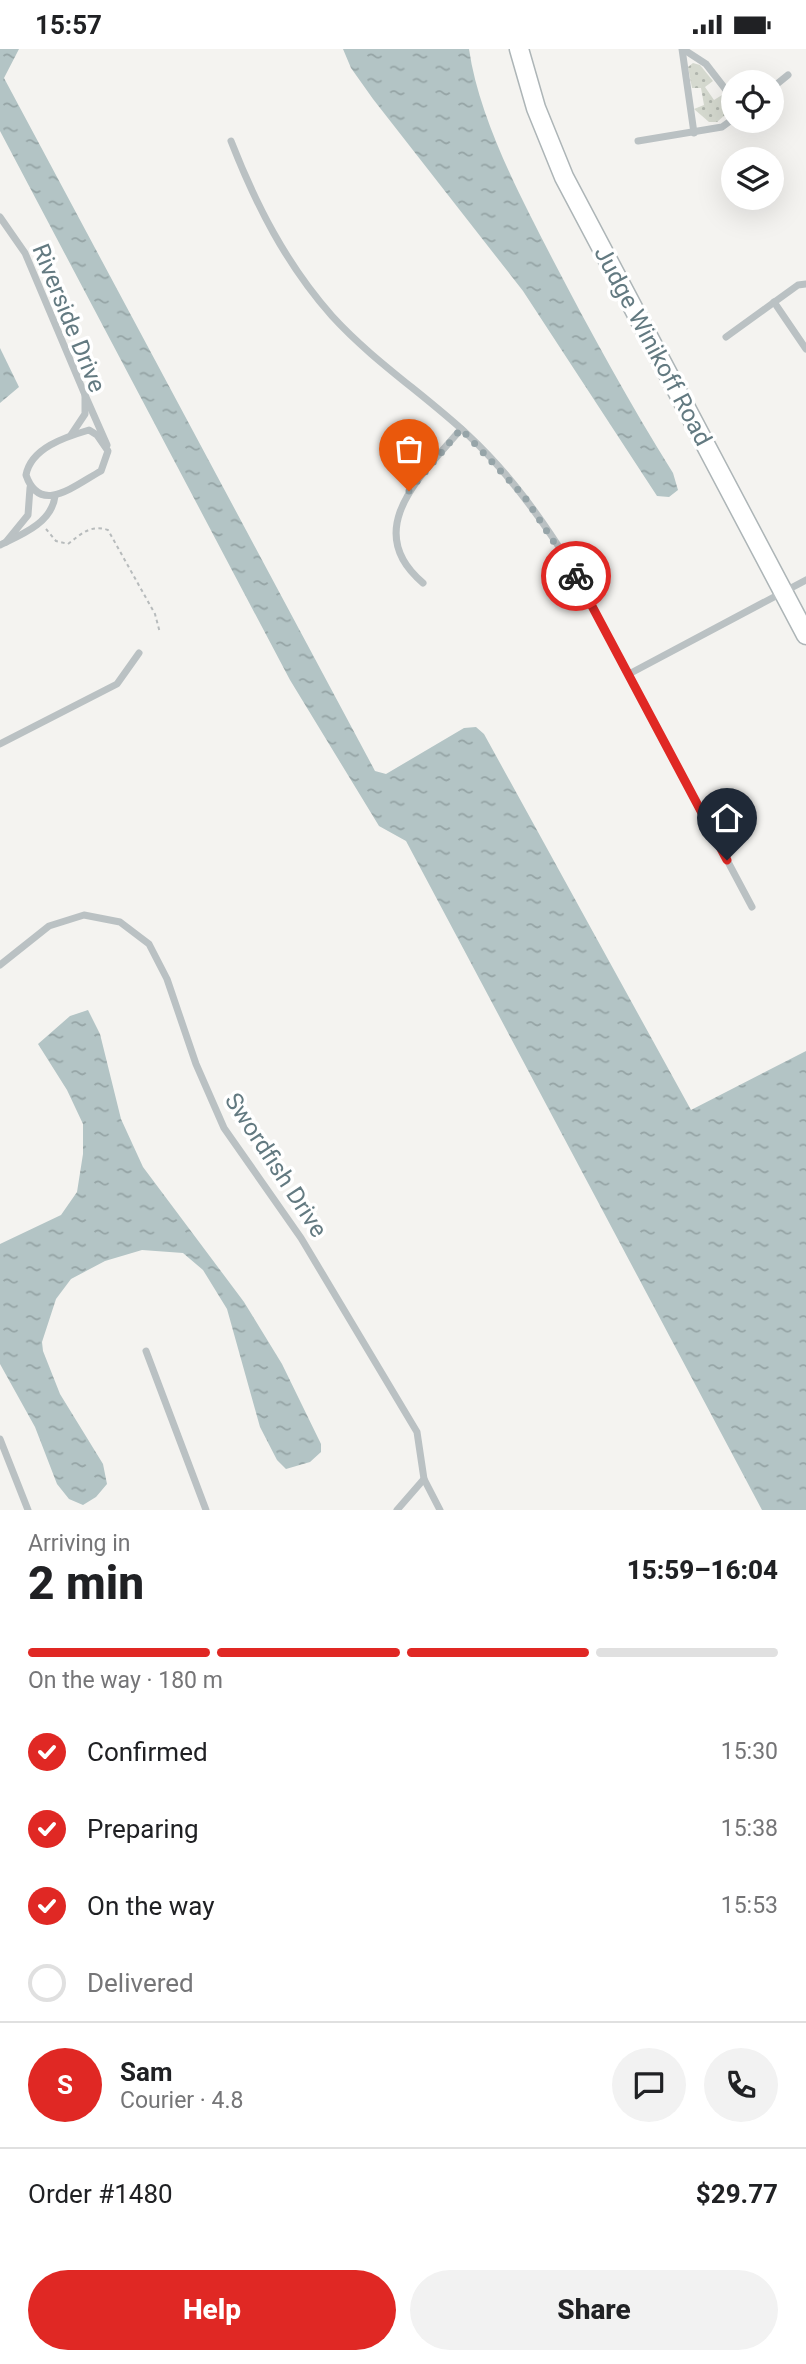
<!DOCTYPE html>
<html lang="en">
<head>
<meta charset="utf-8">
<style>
  body { margin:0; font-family:Roboto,sans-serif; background:#f2f2f2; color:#202124; height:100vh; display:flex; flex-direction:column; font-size:26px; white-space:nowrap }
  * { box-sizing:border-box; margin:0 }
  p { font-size:23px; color:#757577 }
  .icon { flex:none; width:38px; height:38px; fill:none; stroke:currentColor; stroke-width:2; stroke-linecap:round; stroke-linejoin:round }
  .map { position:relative; height:1461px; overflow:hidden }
  .drawer { display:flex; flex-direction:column; background:#fff; flex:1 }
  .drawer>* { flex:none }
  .fabs { position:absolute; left:721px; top:21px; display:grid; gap:14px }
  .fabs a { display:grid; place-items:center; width:63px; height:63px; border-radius:50%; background:#fff; box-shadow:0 7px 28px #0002; font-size:35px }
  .pin { position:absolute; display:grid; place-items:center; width:60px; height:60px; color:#fff; margin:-72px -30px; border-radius:50% 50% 50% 0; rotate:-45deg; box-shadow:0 0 7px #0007 }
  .pin .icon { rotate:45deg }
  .courier { position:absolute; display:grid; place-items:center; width:70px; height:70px; margin:-35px; border:5px solid #e02824; border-radius:50%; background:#fff; color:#222; box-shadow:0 2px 9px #0007 }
  .headline em { font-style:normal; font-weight:800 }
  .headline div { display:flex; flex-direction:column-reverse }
  .headline { display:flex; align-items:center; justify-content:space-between; height:119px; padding:0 28px }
  h1 { font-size:46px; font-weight:800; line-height:52px }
  .bar { display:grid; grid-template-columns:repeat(4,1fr); gap:10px 7px; align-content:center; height:84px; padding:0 28px }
  .bar i { height:9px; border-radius:5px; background:#e0e0e0 }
  .bar .active { background:#e02824 }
  .bar p { grid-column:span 4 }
  .line { display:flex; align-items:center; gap:18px; padding:0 28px; border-top:2px solid #e0e0e0 }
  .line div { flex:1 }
  .round { display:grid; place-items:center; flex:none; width:74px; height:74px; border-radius:37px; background:#f2f2f2 }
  ol { padding:0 28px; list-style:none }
  li { display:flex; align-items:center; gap:21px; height:77px }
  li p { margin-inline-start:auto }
  li .icon { padding:7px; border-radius:50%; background:#e02824; color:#fff; stroke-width:4 }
  li:last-child { color:#757577 }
  li i { width:38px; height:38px; border:4px solid #e0e0e0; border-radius:50% }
  .button { display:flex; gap:14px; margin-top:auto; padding:14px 28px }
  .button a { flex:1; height:80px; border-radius:42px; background:#e02824; color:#fff; font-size:28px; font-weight:800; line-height:80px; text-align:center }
  .button a+a { background:#f2f2f2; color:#202124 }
  .status { display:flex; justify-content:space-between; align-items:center; height:49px; padding:0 35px; background:#fff; direction:ltr }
  .status svg { height:19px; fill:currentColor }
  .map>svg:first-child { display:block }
  .grass { fill:url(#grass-dots) }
  .water { fill:url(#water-ripples) }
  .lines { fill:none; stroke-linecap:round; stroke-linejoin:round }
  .secondary-casing { stroke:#adb5b7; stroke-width:21 }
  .path { stroke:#b7bbbc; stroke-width:2; stroke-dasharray:3.5 3.5; stroke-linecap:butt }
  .street { stroke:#bac1c3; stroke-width:7 }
  .secondary { stroke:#fff; stroke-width:18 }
  .done { stroke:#96a4a8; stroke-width:7; stroke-dasharray:0 12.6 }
  .route { stroke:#e02824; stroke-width:9 }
  .labels { text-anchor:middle; stroke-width:7; stroke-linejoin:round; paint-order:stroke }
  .street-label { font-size:24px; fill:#637a81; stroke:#fff }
</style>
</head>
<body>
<div class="status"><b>15:57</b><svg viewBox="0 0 49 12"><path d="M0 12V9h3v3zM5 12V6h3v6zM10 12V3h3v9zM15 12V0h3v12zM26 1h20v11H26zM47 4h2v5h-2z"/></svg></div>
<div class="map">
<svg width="806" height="1461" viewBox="0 0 806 1461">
  <defs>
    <pattern id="grass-dots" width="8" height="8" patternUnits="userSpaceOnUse" patternTransform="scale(1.75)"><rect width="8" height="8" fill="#d5d9cf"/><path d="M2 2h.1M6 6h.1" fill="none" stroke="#b0b5ad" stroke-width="1.8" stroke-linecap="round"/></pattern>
    <pattern id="water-ripples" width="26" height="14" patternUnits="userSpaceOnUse" patternTransform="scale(1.75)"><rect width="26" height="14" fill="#b3c4c5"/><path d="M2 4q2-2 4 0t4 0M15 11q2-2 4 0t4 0" fill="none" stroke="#95a4a5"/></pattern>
  </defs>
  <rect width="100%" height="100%" fill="#f4f3f0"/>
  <path class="grass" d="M693 14 700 16 713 32 705 38 714 51 722 46 727 52 726 65 717 73H709L694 60 704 56 701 39H692L688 18Z"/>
  <g class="water">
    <path d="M0 0H19L4 29 375 722 386 725 464 679 476 678 484 685 691 1061 806 1002V1461H762L406 792 379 777 290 631 0 82Z"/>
    <path d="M343 0H469C479 70 521 149 553 211 591 284 630 355 673 424L678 441 669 448 657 447 523 242 373 50 351 19Z"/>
    <path d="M0 299 19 338 0 354Z"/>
    <path d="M88 961 100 985 121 1070 143 1118 244 1253 282 1315 321 1395V1403L310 1413 286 1420 277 1411 260 1378 227 1260 203 1221 183 1204 142 1201 105 1212 71 1230 56 1250 42 1293 43 1302 60 1345 103 1415 107 1435 96 1448 83 1456 69 1450 57 1435 35 1378 0 1315V1195L61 1166 77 1143 83 1105V1075L67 1041 38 995 70 967Z"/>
  </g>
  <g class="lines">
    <g class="secondary-casing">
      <path id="secondary" d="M519 0 536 59 564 128 806 586"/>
    </g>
    <path class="path" d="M46 480 56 492 68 495C81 485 91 475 108 481L155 565 160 584"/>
    <g class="street">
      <path d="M682 0 694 84"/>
      <path d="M683 0 706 15 733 50"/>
      <path d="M772 39 788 26"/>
      <path d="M231 92C256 156 286 215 332 267 373 312 424 345 468 386 508 423 539 466 568 512L752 858"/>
      <path d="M638 92 722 78 733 70"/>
      <path d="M0 168 25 204 85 346V365L71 386"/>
      <path d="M774 253 806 300"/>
      <path d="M726 288 798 236 806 235"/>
      <path d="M85 346 107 396"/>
      <path d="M89 381 97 386 108 402 101 422C75 436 40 467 26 426 31 399 65 388 89 381Z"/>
      <path d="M6 493 28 466 30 439"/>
      <path d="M0 496C21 486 52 474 55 447"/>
      <path d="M423 534C359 480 424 424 461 380"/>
      <path d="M629 625 806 531"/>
      <path d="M0 695 117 635 139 604"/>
      <path d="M0 916 49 877 84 866 120 873 149 895 167 930 196 1015 224 1079 301 1189 417 1383 424 1430 397 1461"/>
      <path d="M146 1302 206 1461"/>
      <path d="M0 1390 28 1461"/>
      <path d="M424 1430 440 1461"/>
    </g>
    <use href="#secondary" class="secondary"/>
  </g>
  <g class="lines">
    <path class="done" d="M409 442 461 380 524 447 576 527"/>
    <path class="route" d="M576 527 727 811"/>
  </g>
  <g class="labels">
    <g class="street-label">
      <text transform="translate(69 269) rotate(68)" y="8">Riverside Drive</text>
      <text transform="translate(653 297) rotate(62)" y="8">Judge Winikoff Road</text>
      <text transform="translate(276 1116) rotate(57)" y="8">Swordfish Drive</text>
    </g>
  </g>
</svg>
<div class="fabs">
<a><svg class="icon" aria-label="locate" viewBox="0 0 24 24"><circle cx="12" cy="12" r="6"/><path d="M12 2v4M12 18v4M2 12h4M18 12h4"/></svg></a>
<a><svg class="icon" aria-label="layers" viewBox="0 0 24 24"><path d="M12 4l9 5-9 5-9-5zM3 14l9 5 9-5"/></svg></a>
</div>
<div class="pin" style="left:409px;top:442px;background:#ea580c"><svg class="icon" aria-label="bag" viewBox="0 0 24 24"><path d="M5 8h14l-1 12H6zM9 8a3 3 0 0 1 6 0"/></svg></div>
<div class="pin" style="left:727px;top:811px;background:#1f2937"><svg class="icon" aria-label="home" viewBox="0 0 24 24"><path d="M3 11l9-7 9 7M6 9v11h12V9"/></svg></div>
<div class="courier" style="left:576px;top:527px"><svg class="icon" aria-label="bike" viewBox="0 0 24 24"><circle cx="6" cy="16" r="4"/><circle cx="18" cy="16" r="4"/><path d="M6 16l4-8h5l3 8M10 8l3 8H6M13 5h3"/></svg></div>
</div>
<section class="drawer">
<div class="headline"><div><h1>2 min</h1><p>Arriving in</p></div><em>15:59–16:04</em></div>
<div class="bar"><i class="active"></i><i class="active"></i><i class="active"></i><i></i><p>On the way · 180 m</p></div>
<ol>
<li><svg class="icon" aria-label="check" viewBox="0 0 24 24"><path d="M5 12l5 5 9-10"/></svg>Confirmed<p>15:30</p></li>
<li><svg class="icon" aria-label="check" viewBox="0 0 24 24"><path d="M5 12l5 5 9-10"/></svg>Preparing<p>15:38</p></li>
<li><svg class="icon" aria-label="check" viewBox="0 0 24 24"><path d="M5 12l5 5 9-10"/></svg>On the way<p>15:53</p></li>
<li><i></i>Delivered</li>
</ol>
<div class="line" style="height:126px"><b class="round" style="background:#e02824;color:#fff">S</b><div><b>Sam</b><p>Courier · 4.8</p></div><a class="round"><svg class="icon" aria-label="chat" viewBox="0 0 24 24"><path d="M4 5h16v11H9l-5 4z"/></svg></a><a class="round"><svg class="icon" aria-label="phone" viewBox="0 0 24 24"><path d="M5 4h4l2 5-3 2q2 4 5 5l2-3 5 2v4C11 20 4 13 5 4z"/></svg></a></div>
<div class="line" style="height:91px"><div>Order #1480</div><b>$29.77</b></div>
<div class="button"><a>Help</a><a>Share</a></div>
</section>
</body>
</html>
